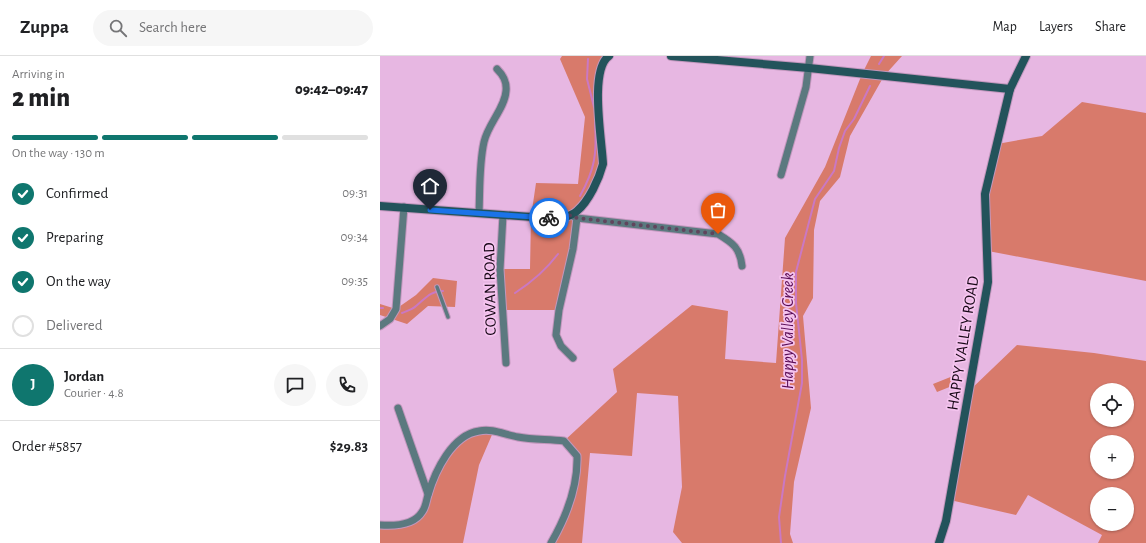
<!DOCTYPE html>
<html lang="en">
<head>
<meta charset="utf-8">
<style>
  body { margin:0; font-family:"Alegreya Sans",sans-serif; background:#f6f6f6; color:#202124; height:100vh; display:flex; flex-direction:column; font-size:15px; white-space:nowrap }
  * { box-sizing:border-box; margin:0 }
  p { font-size:13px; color:#757577 }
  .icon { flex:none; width:22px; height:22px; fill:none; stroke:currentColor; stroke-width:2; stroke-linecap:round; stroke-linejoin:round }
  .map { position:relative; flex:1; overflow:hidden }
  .panel { display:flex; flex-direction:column; background:#fff; width:380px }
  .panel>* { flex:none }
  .buttons { position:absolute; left:710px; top:327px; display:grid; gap:8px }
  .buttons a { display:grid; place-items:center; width:44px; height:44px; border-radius:50%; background:#fff; box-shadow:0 1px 3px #0004; font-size:20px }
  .pin { position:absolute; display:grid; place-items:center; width:34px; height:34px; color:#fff; margin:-41px -17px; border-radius:50% 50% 50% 0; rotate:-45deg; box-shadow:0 0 4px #0007 }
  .pin .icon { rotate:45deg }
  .courier { position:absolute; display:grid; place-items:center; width:40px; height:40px; margin:-20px; border:3px solid #1a73e8; border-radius:50%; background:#fff; color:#222; box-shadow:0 1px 5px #0007 }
  .headline em { font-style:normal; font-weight:800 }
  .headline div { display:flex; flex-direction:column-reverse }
  .headline { display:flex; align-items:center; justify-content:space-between; height:68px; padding:0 12px }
  h1 { font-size:26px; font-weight:800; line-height:30px }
  .bar { display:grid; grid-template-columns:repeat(4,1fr); gap:6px 4px; align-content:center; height:48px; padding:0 12px }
  .bar i { height:5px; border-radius:3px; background:#e0e0e0 }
  .bar .active { background:#0f766e }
  .bar p { grid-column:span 4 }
  .line { display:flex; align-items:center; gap:10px; padding:0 12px; border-top:1px solid #e0e0e0 }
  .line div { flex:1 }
  .round { display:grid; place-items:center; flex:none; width:42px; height:42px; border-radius:21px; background:#f6f6f6 }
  ol { padding:0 12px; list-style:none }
  li { display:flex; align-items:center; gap:12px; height:44px }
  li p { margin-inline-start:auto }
  li .icon { padding:4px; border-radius:50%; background:#0f766e; color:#fff; stroke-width:4 }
  li:last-child { color:#757577 }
  li i { width:22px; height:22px; border:2px solid #e0e0e0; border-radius:50% }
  header { display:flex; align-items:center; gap:24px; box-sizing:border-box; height:56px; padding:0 20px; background:#fff; border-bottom:1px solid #e0e0e0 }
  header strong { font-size:19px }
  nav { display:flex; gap:22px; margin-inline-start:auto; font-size:14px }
  .search { width:280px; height:36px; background:#f6f6f6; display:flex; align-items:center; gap:10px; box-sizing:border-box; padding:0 14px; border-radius:22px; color:#757577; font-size:15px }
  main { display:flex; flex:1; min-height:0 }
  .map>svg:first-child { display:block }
  .green { fill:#d87a6b; fill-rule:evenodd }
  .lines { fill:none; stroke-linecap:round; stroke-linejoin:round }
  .stream { stroke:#ca78c3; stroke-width:2 }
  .lane-casing { stroke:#c297bd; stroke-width:5.5 }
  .street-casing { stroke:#c297bd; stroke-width:9 }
  .secondary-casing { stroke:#c297bd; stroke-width:10 }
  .lane { stroke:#5b797f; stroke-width:3.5 }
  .street { stroke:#5b797f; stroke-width:7 }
  .secondary { stroke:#23535b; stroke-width:8 }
  .done { stroke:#60455d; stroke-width:4; stroke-dasharray:0 7.2 }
  .route { stroke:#1a73e8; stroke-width:5 }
  .labels { text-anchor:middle; stroke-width:3.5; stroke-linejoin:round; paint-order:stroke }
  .street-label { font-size:16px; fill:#170716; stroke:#f5c4ef }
  .water-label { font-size:17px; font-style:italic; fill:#590b55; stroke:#f5c4ef }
</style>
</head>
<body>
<header>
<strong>Zuppa</strong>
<div class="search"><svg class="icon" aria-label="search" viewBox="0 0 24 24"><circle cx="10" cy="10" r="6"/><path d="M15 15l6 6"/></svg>Search here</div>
<nav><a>Map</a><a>Layers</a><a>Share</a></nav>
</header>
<main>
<section class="panel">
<div class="headline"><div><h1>2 min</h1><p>Arriving in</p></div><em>09:42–09:47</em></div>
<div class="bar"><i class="active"></i><i class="active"></i><i class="active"></i><i></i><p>On the way · 130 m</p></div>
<ol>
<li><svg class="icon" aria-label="check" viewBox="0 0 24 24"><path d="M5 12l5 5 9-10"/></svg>Confirmed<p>09:31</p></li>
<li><svg class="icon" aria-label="check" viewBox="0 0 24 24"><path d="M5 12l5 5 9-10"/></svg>Preparing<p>09:34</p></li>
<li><svg class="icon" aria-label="check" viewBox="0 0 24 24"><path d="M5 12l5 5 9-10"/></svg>On the way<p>09:35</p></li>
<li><i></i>Delivered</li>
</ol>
<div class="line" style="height:72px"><b class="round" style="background:#0f766e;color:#fff">J</b><div><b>Jordan</b><p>Courier · 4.8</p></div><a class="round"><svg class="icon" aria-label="chat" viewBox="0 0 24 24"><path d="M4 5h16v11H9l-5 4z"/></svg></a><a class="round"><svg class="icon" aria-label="phone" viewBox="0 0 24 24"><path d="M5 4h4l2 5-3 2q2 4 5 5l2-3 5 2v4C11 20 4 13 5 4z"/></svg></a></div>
<div class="line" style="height:52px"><div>Order #5857</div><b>$29.83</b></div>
</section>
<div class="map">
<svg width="766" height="487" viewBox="0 0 766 487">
  <rect width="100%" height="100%" fill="#e7b7e2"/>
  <g class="green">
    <path d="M182 0H229L220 14 223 108 197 162 179 254H122L120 213H150L151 161 156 127 198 128 205 61 180 3Z"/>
    <path d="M491 0H522L504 20 470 80 460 121 440 145 434 174 433 242 423 260 431 352 414 426 410 478 413 487H302L293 476 302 431 298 340 257 337 252 400 210 397 202 487H171L184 463 197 400 184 385 237 336 233 313 312 249 348 255 345 303 396 307 405 182 445 111 482 18Z"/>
    <path d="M702 46 766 57V225L608 195 605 153 617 88 662 80Z"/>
    <path d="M53 222 77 225 75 251 48 250 27 268 0 259V248L16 253 36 239Z"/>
    <path d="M637 289 714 297 766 305V487H718L722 479 648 439 636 459 570 444 589 335ZM717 334H747V364H717ZM717 386H747V416H717ZM717 438H747V468H717Z"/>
    <path d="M573 320 577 328 557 336 553 328Z"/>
    <path d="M114 374 99 409 83 487H0V469L12 470 42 457 69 396 90 378Z"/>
  </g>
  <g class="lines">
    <g class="stream">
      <path d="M208 3 207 23 214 51"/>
      <path d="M499 8 504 0"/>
      <path d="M200 140C215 113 217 98 215 67"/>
      <path d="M135 237C152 226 166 214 178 198"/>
      <path d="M0 252H3"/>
      <path d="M22 257C27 255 33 253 36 250 46 242 50 235 63 235"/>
      <path d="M401 487 399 461 405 420 422 327V304L416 247V216L435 143 454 115 459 92 465 75 474 63 490 30"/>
    </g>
    <g class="lane-casing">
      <path id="lane" d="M57 231 68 261"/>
    </g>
    <g class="street-casing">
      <g id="street">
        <path d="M401 119 426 31 430 0"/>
        <path d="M99 157C100 134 99 108 104 86 108 68 125 52 126 35 127 25 123 19 117 13"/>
        <path d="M123 159 120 213 126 307"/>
        <path d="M191 159 197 162 338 178C353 187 360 192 362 210"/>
        <path d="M0 270 10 263 16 253 24 151"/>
        <path d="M193 302 181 290 176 279 179 254 193 193 197 162"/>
        <path d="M18 352 48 438"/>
        <path d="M0 469C14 470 34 469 42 456 46 451 46 445 48 439 55 415 72 379 99 375 113 372 125 379 138 381 153 384 169 383 184 385L197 400C198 431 186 461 171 487"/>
      </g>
    </g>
    <g class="secondary-casing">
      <g id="secondary">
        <path d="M291 0 429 12 630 33"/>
        <path d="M0 150 180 163C186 161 193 159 197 155 209 145 219 123 223 108 222 84 209 14 229 0"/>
        <path d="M559 487 566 465 608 226 605 138 630 33 646 0"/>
      </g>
    </g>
    <use href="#lane" class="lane"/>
    <use href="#street" class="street"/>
    <use href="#secondary" class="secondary"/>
  </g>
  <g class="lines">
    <path class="done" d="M169 162 180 163 191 159 197 162 338 178"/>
    <path class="route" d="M50 154 169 162"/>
  </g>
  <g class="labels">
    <g class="street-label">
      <text transform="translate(109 233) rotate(-91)" y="6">COWAN ROAD</text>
      <text transform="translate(582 287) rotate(-81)" y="6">HAPPY VALLEY ROAD</text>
    </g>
    <g class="water-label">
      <text transform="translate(407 275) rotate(-90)" y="6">Happy Valley Creek</text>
    </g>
  </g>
</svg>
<div class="buttons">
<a><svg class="icon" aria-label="locate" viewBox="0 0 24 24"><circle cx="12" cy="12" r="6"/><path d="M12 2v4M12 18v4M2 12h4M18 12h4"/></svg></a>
<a>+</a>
<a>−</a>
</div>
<div class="pin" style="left:338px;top:178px;background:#ea580c"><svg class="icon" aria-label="bag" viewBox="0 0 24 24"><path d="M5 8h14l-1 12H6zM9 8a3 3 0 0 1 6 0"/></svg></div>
<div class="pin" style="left:50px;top:154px;background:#1f2937"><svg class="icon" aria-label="home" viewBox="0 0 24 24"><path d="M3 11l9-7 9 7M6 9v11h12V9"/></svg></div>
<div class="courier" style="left:169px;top:162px"><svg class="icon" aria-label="bike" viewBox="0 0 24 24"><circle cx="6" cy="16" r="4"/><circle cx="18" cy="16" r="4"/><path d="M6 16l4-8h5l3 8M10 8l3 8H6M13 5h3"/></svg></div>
</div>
</main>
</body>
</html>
